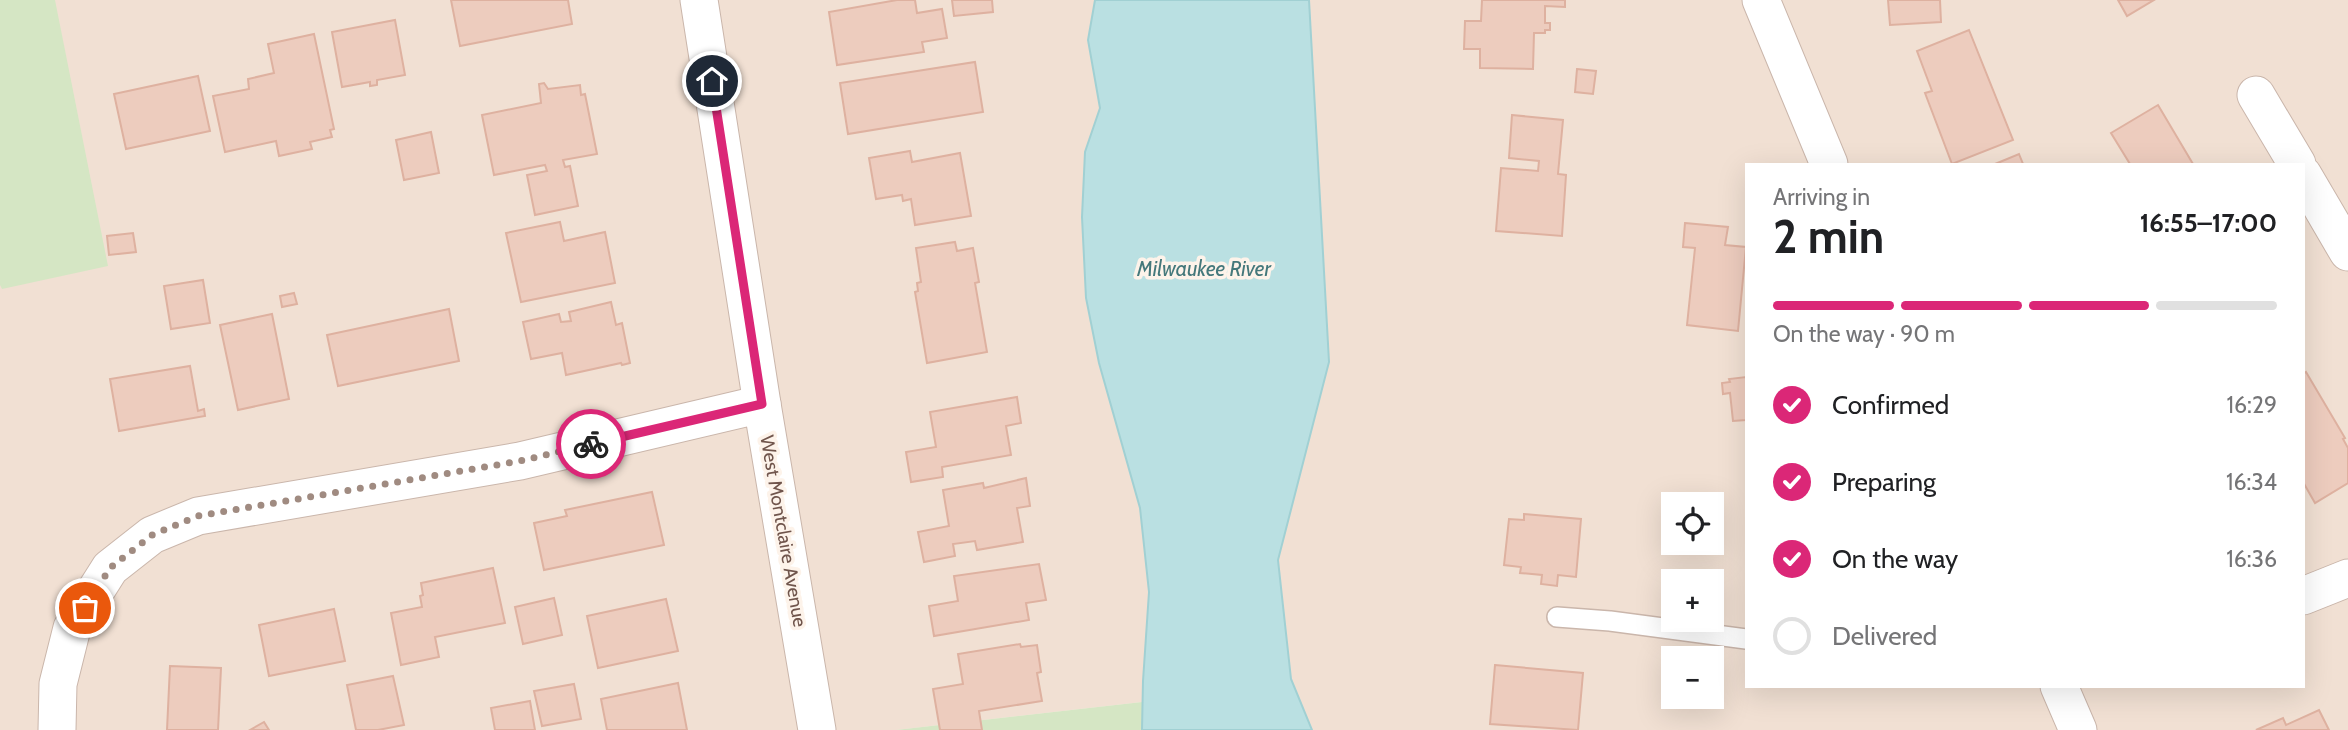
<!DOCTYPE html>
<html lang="en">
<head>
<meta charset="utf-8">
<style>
  body { margin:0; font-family:Cabin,sans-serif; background:#f2f2f2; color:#202124; height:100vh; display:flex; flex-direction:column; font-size:26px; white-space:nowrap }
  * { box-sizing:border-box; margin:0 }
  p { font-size:23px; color:#757577 }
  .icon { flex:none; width:38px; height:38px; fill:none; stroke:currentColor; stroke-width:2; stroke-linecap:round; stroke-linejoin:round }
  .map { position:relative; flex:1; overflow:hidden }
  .panel { position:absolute; left:1745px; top:163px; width:560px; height:525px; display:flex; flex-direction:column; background:#fff; border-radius:0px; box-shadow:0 7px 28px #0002 }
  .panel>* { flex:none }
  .fabs { position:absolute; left:1661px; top:492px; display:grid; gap:14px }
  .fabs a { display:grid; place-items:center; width:63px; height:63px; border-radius:0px; background:#fff; box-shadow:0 7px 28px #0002; font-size:35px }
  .pin { position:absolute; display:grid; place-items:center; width:60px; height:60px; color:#fff; margin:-30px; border:4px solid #fff; border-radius:50%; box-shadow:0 2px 7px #0007 }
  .courier { position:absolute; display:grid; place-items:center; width:70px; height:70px; margin:-35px; border:5px solid #db2777; border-radius:50%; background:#fff; color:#222; box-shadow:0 2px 9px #0007 }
  .head em { font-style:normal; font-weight:700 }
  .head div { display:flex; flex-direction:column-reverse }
  .head { display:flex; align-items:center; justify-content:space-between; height:119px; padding:0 28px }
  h1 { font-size:46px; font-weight:700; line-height:52px }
  .bar { display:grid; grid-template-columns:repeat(4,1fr); gap:10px 7px; align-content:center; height:84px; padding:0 28px }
  .bar i { height:9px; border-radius:5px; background:#e0e0e0 }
  .bar .current { background:#db2777 }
  .bar p { grid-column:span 4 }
  ol { padding:0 28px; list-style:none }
  li { display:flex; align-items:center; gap:21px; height:77px }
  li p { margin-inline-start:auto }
  li .icon { padding:7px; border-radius:50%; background:#db2777; color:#fff; stroke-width:4 }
  li:last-child { color:#757577 }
  li i { width:38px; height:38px; border:4px solid #e0e0e0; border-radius:50% }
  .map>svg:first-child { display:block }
  .residential { fill:#f1e0d3; fill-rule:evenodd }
  .green { fill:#d5e6c4 }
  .water { fill:#bae0e2; stroke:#a1d0d3; stroke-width:2 }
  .building { fill:#edccbe; stroke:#deb1a0; stroke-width:2 }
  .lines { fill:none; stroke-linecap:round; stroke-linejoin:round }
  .service-casing { stroke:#cab6ab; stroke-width:22 }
  .minor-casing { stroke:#cab6ab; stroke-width:39 }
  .service { stroke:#fff; stroke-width:19 }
  .minor { stroke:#fff; stroke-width:37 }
  .done { stroke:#a08b81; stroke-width:7; stroke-dasharray:0 12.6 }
  .route { stroke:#db2777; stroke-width:9 }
  .labels { text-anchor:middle; stroke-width:7; stroke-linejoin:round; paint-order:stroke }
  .street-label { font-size:19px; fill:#70554c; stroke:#fdf3ea }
  .water-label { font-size:21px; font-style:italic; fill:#44787b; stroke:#fdf3ea }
</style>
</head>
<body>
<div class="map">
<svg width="2348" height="730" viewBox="0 0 2348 730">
  <rect width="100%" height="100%" fill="#faefe4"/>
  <g class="residential">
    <path d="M0 0H1095L1088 40 1100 108 1085 152 1082 217 1086 298 1099 363 1140 508 1149 592 1142 702 896 730H0Z"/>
    <path d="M1309 0H2348V730H1312L1291 680 1278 560 1329 362ZM1746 164H2303V686H1746ZM1673 504H1712V542H1673ZM1673 581H1712V620H1673ZM1673 658H1712V696H1673Z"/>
  </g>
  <g class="green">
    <path d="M0 0H55L108 266 2 289 0 285Z"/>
    <path d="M1142 702V730H896Z"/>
  </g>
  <path class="water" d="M1095 0H1309L1329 362 1278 560 1291 679 1312 730H1142L1143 681 1149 592 1140 508 1099 363 1086 298 1082 217 1085 152 1100 108 1088 40Z"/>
  <g class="building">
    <path d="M451 0H568L572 24 460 46Z"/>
    <path d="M897 0H915L917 13 942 9 947 38 922 42 924 52 837 65 829 12Z"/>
    <path d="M952 0H992L993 12 954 16Z"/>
    <path d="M1482 0H1565V7L1545 6V23H1550V30H1545V33H1534L1533 69 1480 68V49H1464L1465 21H1481Z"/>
    <path d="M1888 0H1940L1941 22 1890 25Z"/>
    <path d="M2118 0H2154L2127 16Z"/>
    <path d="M395 20 405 75 377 80V85L370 86V82L342 87 332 32Z"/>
    <path d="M1969 30 2013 140 1952 164 1925 93 1932 91 1917 51Z"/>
    <path d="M314 34 334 129 330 130 332 137 310 142 312 149 279 156 276 141 225 152 213 96 249 89 248 79 274 73 268 44Z"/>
    <path d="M975 62 983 112 848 134 840 83Z"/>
    <path d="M1577 69 1596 71 1593 94 1575 92Z"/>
    <path d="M198 76 210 131 126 149 114 94Z"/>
    <path d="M544 83 548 89 580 85 581 95 585 94 597 154 563 160 565 167 570 166 578 206 535 215 527 175 547 171 545 165 494 175 482 115 541 103 539 84Z"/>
    <path d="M2158 105 2193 164H2130L2111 133Z"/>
    <path d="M1512 115 1563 120 1558 174 1566 175 1562 236 1496 231 1501 168 1538 171 1539 161 1509 158Z"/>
    <path d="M431 132 439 173 404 180 396 140Z"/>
    <path d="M910 151 912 162 960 153 971 216 915 225 911 199 903 201 902 195 876 199 869 158Z"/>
    <path d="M2019 154 2023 164H1995Z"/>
    <path d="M560 222 564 241 605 232 615 283 521 302 506 233Z"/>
    <path d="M1685 223 1728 227 1725 245 1746 247 1738 331 1687 325 1695 248 1683 247Z"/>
    <path d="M133 233 136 252 109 255 107 236Z"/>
    <path d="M955 242 957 251 973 248 979 282 975 283 987 352 927 363 915 292 918 291 917 283 921 282 916 248Z"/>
    <path d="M203 280 210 323 171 329 164 286Z"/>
    <path d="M294 293 297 304 282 307 280 296Z"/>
    <path d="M611 302 616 325 622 323 630 363 622 365 621 363 566 375 562 353 531 359 523 322 559 314 561 322 571 321 569 312Z"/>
    <path d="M449 309 459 361 338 386 327 335Z"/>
    <path d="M272 314 289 399 238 410 220 325Z"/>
    <path d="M190 366 198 411 204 409 205 416 119 431 110 379Z"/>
    <path d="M2306 372 2345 438 2343 439 2348 448V483L2315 503 2303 482V374Z"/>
    <path d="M1746 377V420L1733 421 1730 393 1723 394 1722 383 1730 382 1729 379Z"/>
    <path d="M1017 397 1021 423 1006 426 1011 455 942 467 943 477 911 482 906 452 936 447 930 412Z"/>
    <path d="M1026 478 1030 506 1017 508 1023 542 977 550 975 541 953 544 955 556 924 562 918 532 949 526 943 490 983 483 984 488Z"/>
    <path d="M652 492 664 545 544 570 534 523 567 516 565 510Z"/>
    <path d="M1524 514 1581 519 1576 577 1558 575 1557 586 1541 584 1542 575 1520 573 1521 567 1504 565 1509 519 1524 520Z"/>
    <path d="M1039 564 1046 600 1026 603 1029 620 934 636 929 606 958 601 954 576Z"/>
    <path d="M493 568 505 623 435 637 439 657 401 665 391 613 422 607 420 596 423 595 421 583Z"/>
    <path d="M554 598 562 635 523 644 515 607Z"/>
    <path d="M666 599 678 651 598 668 587 616Z"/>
    <path d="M334 609 345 661 269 676 259 625Z"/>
    <path d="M1020 644 1021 647 1037 645 1041 672 1037 673 1042 701 979 711 982 730H940L933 689 963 684 958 654Z"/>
    <path d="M1495 665 1583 673 1578 730 1490 724Z"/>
    <path d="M170 666 221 668 218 730H167Z"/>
    <path d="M393 676 404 725 378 730H356L347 685Z"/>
    <path d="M678 683 687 730H607L601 699Z"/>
    <path d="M574 684 581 719 542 726 534 691Z"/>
    <path d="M530 701 535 730H495L491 708Z"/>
    <path d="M2319 710 2329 730H2256L2283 718 2286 725Z"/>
    <path d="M264 722 269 730H250Z"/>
  </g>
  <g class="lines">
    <g class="service-casing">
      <path id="service" d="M1557 617 1610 621 1746 639"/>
    </g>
    <g class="minor-casing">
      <g id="minor">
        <path d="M699 0 762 404 817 730"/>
        <path d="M1761 0 1829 164"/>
        <path d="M2256 95 2297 164"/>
        <path d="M2303 175 2348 252"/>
        <path d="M2303 596 2348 578"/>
        <path d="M2059 686 2078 730"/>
        <path d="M57 730 58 684 72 628 110 568 152 535 198 516 520 461 762 404"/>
      </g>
    </g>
    <use href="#service" class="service"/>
    <use href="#minor" class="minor"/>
  </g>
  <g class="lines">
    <path class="done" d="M85 608 110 568 152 535 198 516 520 461 591 444"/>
    <path class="route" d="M591 444 762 404 712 81"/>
  </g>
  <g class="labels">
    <g class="street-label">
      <text transform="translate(784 531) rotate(80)" y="7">West Montclaire Avenue</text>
    </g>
    <g class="water-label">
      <text x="1204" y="276">Milwaukee River</text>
    </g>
  </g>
</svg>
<div class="fabs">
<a><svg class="icon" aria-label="locate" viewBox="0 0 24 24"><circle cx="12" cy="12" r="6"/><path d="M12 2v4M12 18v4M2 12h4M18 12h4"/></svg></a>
<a>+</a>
<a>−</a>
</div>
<div class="pin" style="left:85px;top:608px;background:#ea580c"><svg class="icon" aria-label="bag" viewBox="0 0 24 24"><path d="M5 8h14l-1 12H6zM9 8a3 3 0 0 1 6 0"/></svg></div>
<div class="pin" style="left:712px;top:81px;background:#1f2937"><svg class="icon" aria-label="home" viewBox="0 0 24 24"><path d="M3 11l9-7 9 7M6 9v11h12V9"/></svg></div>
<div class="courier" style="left:591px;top:444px"><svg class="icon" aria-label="bike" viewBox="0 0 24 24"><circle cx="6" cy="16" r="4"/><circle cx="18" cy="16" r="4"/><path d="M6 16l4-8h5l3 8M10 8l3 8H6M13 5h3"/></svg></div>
<section class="panel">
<div class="head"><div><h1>2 min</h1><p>Arriving in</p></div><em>16:55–17:00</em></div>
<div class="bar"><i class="current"></i><i class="current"></i><i class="current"></i><i></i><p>On the way · 90 m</p></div>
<ol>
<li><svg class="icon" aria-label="check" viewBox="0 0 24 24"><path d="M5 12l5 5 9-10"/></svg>Confirmed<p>16:29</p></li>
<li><svg class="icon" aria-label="check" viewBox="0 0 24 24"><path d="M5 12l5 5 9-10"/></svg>Preparing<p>16:34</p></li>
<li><svg class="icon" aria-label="check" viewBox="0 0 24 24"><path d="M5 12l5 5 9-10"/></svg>On the way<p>16:36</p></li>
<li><i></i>Delivered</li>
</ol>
</section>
</div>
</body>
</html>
